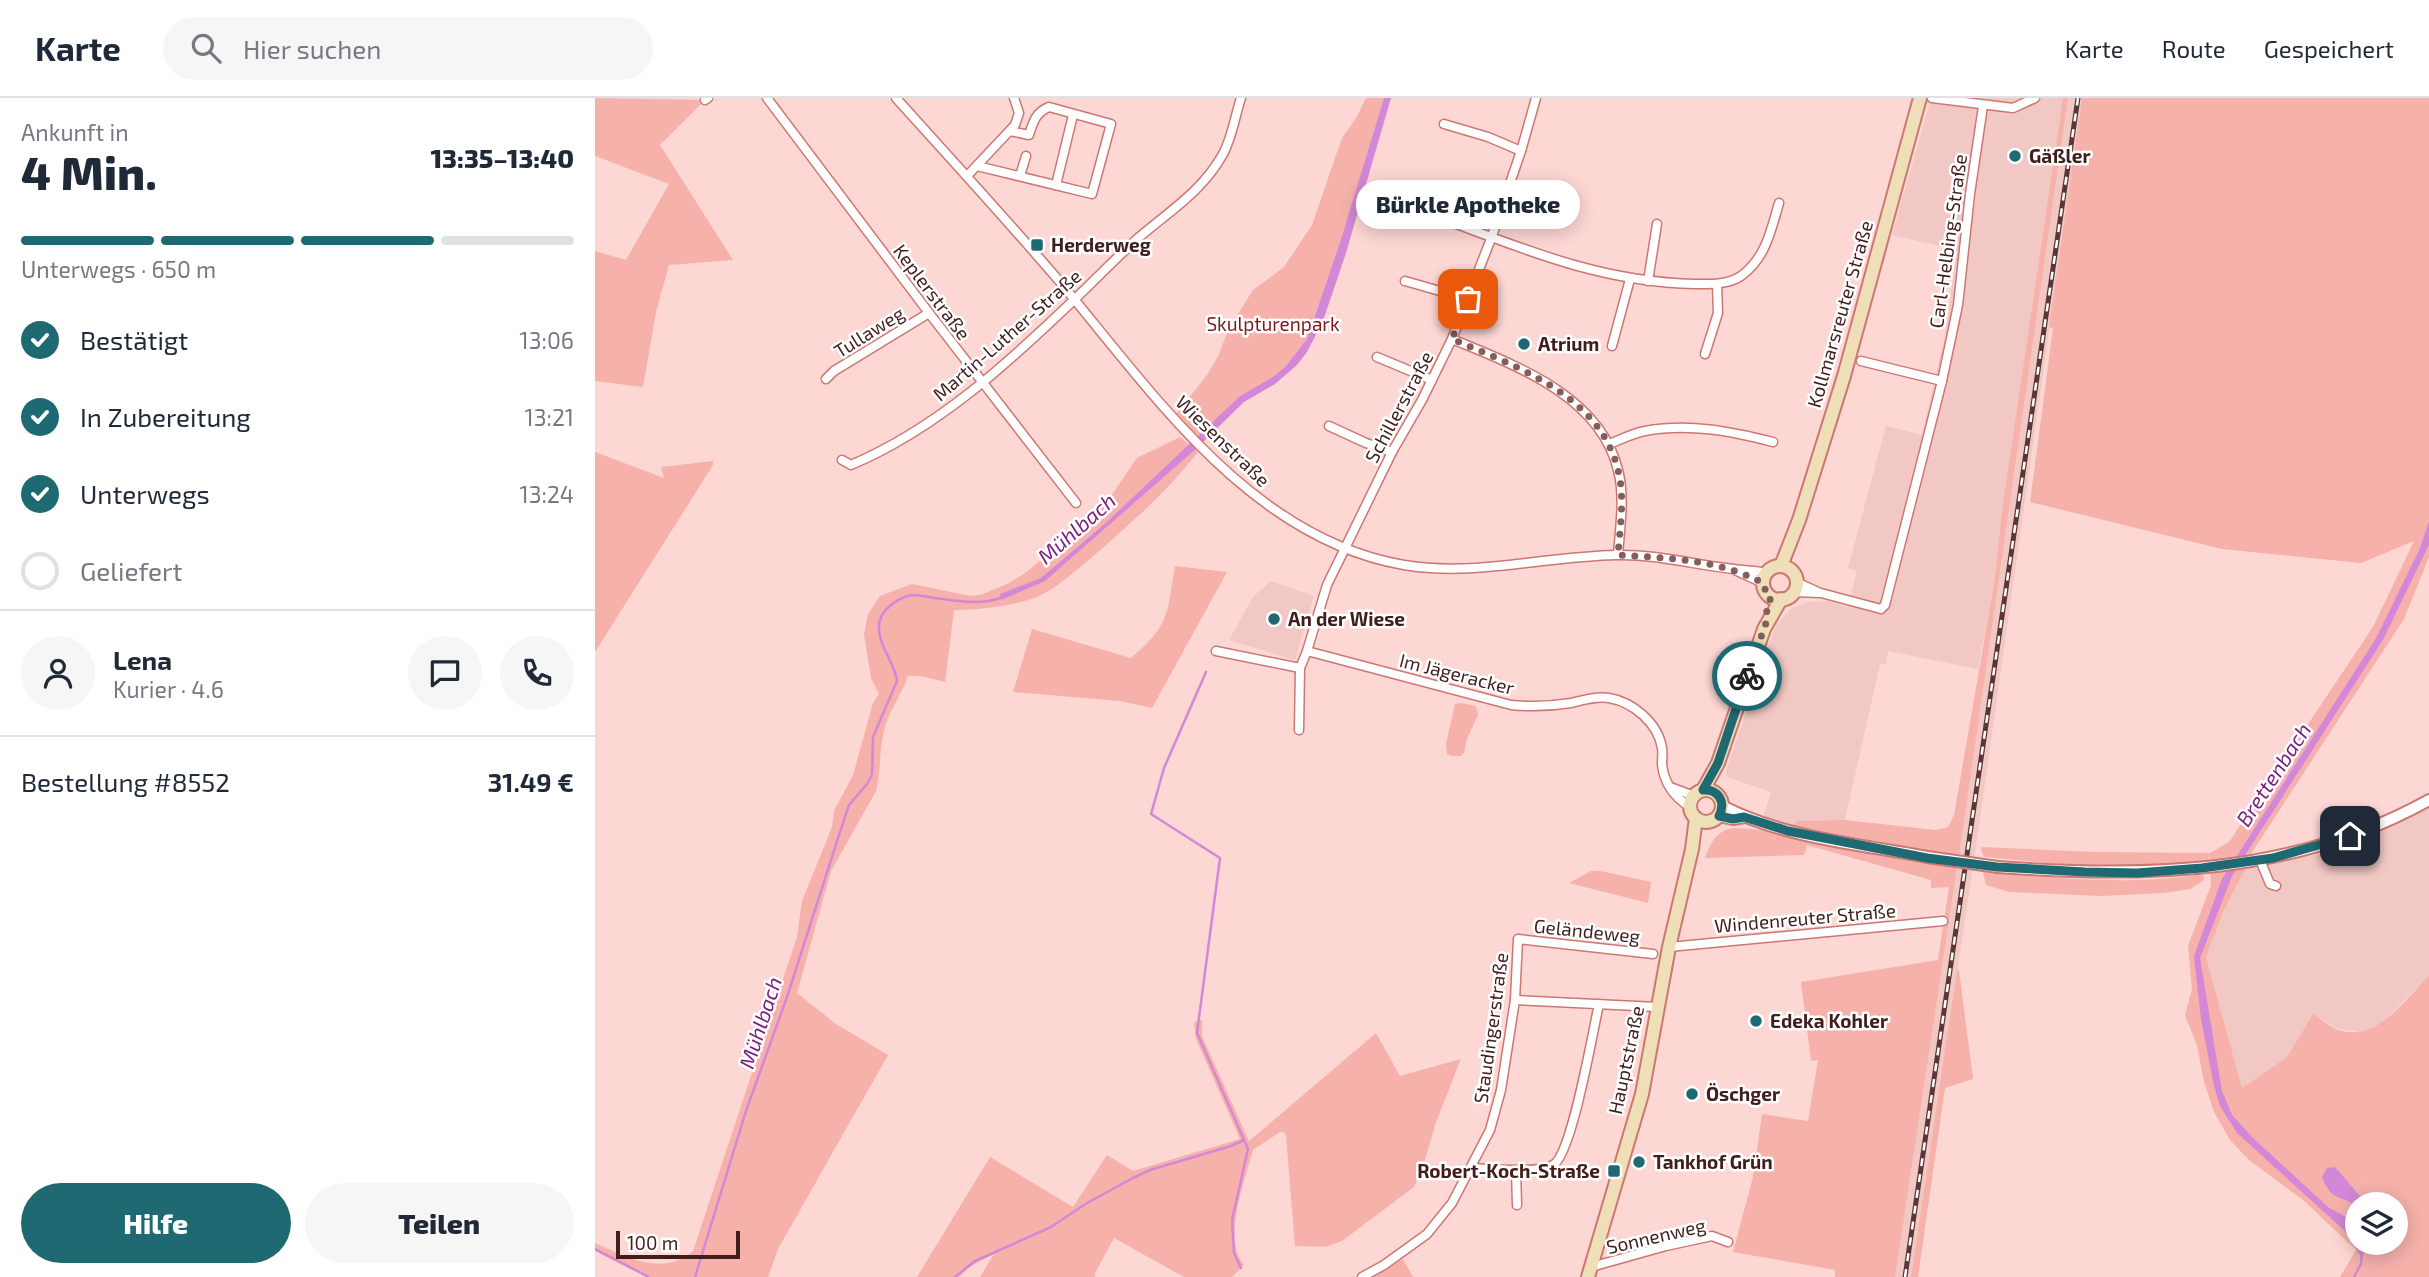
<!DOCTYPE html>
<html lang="de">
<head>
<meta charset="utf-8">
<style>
  body { margin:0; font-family:"Exo 2",sans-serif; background:#f6f6f7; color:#1f2937; height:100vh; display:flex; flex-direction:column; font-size:26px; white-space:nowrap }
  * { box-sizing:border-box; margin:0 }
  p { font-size:23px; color:#747a83 }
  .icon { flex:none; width:38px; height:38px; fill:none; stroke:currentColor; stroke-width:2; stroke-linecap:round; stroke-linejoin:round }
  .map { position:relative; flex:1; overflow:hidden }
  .sheet { display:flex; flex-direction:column; background:#fff; width:595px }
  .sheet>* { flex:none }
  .tools { position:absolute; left:1750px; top:1094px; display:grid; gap:14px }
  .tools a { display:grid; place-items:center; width:63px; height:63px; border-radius:50%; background:#fff; box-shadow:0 4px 18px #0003; font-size:35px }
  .scale { position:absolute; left:21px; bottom:18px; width:124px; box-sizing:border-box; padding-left:7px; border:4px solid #411e1c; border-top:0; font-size:19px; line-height:24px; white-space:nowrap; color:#411e1c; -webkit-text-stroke:5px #fff; paint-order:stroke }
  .pin { position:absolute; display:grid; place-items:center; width:60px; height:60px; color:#fff; margin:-30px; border-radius:14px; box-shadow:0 4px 10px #0006 }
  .courier { position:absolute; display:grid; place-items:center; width:70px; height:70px; margin:-35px; border:5px solid #1f6a72; border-radius:50%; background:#fff; color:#222; box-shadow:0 2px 9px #0007 }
  .bubble { position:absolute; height:49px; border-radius:24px; background:#fff; box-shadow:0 4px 18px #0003; font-size:23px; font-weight:800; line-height:49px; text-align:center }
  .head em { font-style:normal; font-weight:800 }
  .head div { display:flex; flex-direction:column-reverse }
  .head { display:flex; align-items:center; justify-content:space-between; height:119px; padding:0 21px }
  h1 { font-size:46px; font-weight:800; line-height:52px }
  .bar { display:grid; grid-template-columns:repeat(4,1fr); gap:10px 7px; align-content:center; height:84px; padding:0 21px }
  .bar i { height:9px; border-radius:5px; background:#e0e1e3 }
  .bar .on { background:#1f6a72 }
  .bar p { grid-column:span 4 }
  .line { display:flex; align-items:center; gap:18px; padding:0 21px; border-top:2px solid #e0e1e3 }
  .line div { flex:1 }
  .round { display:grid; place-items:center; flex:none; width:74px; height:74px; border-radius:37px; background:#f6f6f7 }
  ol { padding:0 21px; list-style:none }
  li { display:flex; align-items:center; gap:21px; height:77px }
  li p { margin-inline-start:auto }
  li .icon { padding:7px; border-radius:50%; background:#1f6a72; color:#fff; stroke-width:4 }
  li:last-child { color:#747a83 }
  li i { width:38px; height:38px; border:4px solid #e0e1e3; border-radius:50% }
  .primary-button { display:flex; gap:14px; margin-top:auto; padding:14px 21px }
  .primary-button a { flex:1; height:80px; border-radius:42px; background:#1f6a72; color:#fff; font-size:28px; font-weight:800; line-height:80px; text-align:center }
  .primary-button a+a { background:#f6f6f7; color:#1f2937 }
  header { display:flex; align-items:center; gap:42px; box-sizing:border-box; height:98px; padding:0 35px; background:#fff; border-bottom:2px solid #e0e1e3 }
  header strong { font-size:33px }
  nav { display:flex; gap:38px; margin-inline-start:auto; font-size:24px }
  .search { width:490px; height:63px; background:#f6f6f7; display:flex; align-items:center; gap:18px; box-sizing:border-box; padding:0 24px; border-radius:38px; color:#747a83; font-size:26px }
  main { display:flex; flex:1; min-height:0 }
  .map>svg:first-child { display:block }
  .built { fill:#f2c8c4 }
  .green { fill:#f6b1ab; fill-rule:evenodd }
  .water { fill:#d288d7 }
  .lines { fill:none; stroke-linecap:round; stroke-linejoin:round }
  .stream { stroke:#d288d7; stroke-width:2.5 }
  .minor-casing { stroke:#cd7772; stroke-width:11 }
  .tertiary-casing { stroke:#cd7772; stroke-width:14 }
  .secondary-casing { stroke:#cd7772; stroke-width:16 }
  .minor { stroke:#fff; stroke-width:8 }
  .tertiary { stroke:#fff; stroke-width:10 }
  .secondary { stroke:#eedfb8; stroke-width:12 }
  .rail-casing { stroke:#5a3634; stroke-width:5 }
  .rail { stroke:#fff; stroke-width:2.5; stroke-dasharray:8; stroke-linecap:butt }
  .tertiary-bridge-casing { stroke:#cd7772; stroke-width:14; stroke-linecap:butt }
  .tertiary-bridge { stroke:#fff; stroke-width:10 }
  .done { stroke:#835f5c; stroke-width:7; stroke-dasharray:0 12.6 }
  .route { stroke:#1f6a72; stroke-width:9 }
  .poi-dot { fill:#1f6a72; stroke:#fff; stroke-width:2.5 }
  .labels { text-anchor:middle; stroke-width:5; stroke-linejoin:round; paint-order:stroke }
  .poi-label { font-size:19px; font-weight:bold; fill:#411e1c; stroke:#fff; text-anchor:start }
  .street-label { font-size:19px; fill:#411e1c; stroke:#fff }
  .park-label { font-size:19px; fill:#7c191d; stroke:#fff }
  .water-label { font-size:21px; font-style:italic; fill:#792180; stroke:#fff }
</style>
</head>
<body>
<header>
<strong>Karte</strong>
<div class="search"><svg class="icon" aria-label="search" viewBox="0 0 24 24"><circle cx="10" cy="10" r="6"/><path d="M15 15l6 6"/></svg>Hier suchen</div>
<nav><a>Karte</a><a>Route</a><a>Gespeichert</a></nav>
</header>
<main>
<section class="sheet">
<div class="head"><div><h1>4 Min.</h1><p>Ankunft in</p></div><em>13:35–13:40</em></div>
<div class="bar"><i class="on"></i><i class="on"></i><i class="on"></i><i></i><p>Unterwegs · 650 m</p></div>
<ol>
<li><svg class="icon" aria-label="check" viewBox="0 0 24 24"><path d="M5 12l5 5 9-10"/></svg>Bestätigt<p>13:06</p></li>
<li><svg class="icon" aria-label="check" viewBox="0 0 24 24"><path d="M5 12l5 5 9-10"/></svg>In Zubereitung<p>13:21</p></li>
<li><svg class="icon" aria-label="check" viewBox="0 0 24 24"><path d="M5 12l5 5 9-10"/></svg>Unterwegs<p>13:24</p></li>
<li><i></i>Geliefert</li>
</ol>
<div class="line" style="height:126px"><a class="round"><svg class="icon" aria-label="person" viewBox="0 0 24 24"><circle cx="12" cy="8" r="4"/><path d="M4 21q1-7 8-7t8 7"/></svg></a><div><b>Lena</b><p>Kurier · 4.6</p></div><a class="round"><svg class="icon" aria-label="chat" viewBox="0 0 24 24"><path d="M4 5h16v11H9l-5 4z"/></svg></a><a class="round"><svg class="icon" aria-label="phone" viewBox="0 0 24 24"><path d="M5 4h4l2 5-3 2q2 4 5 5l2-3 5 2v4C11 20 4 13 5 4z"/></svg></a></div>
<div class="line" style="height:91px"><div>Bestellung #8552</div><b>31.49 €</b></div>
<div class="primary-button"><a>Hilfe</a><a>Teilen</a></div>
</section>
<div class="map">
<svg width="1834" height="1179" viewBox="0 0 1834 1179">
  <rect width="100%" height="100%" fill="#fdd7d3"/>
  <g class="built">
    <path d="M1336 0H1468L1407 411 1400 480 1383 571 1293 553 1291 566H1285L1250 722 1201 723 1198 728 1168 720 1176 694 1132 679 1131 673 1181 527 1197 510 1213 504 1232 503 1253 509 1262 473 1253 470 1291 328 1327 337 1350 238 1362 152 1297 137Z"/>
    <path d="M1473 0H1487L1381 749 1316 1179H1300Z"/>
    <path d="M676 483 719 498 700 562 634 542 658 499Z"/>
    <path d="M1834 706V877L1789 923 1767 934 1743 931 1718 916 1692 959 1647 991 1611 859 1629 812 1653 766 1677 762Z"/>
  </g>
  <g class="green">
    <path d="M0 0 110 2 65 47 138 162 74 167 61 214 48 289 0 283V153L31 162 74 86 0 58Z"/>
    <path d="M771 0H789L756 111 712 241 690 269 679 278 645 298 605 338 601 337 581 316 612 277 623 258 634 230 658 192 689 169 717 127 747 40 761 20Z"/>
    <path d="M1468 0H1473L1364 758 1198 728 1201 723 1250 722 1341 732 1353 729 1359 717 1400 480 1407 411Z"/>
    <path d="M1487 0H1834V423L1824 452 1781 540 1638 764H1646L1788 542 1834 447V459L1809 521 1652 762 1653 766 1629 812 1611 859 1647 990 1692 959 1718 916C1726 921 1733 927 1741 931 1780 947 1811 901 1834 877V1179H1745L1761 1152 1708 1102 1654 1062 1635 1042 1619 1014 1609 984 1602 947 1590 917 1597 891 1593 848 1616 787 1615 757 1613 763 1606 766 1483 768 1390 759 1387 756 1386 749 1499 754 1615 755 1634 744 1778 529 1819 443 1766 465 1627 451 1435 404 1458 230 1454 229ZM1762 1106H1801V1144H1762Z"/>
    <path d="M585 339 603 354C572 394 534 427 496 460 479 474 460 492 439 500 418 508 382 512 359 512L350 584 326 578H313C307 596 293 614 289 633 284 653 286 673 281 693L236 773 202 895 241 926 293 957 183 1151 173 1179H51L0 1153V1145C31 1159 68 1179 98 1153L202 839 207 803 237 729 239 713 258 677 278 605 284 596 276 580 269 536 273 516 285 498 317 486 376 498 388 496 412 486 429 476 452 457 470 435 493 418 518 395 542 360Z"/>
    <path d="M0 354 69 380 66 369 118 363V367L0 554Z"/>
    <path d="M580 468 632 474 557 610 525 603 418 594 437 531 536 560C575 527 572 516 580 468Z"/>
    <path d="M866 605 881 608 883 617 872 641 869 655 866 658H857L852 656 851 646 860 606Z"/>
    <path d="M1141 730 1165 732 1254 751 1362 769 1300 1179H1240V1172L1138 1154 1158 1079 1167 1016 1213 1023 1223 962 1216 963 1206 884 1343 862 1354 789 1336 790V782L1212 747 1209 757 1110 760C1116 744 1122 731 1141 730Z"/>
    <path d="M996 773H1005L1056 784 1053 805 974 785Z"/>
    <path d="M1388 774C1460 780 1535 788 1607 776L1609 779 1608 783 1595 791 1569 795 1507 798 1414 794 1391 787Z"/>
    <path d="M1362 872H1364L1378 981 1350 990 1323 1179H1316Z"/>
    <path d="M604 921 607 923V938L654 1043 781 935 805 978 866 961 841 1024 830 1062 819 1089 747 1143 730 1149 700 1148 691 1038 689 1034H685L658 1052C650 1082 627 1142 649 1167L637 1179H589L519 1140 499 1177 501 1179H385L399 1156 376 1168 364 1179H322L395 1059 478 1109 512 1057 538 1073 645 1041 601 941 599 925Z"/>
    <path d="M808 1161 818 1179H778Z"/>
  </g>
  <g class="water">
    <path d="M789 0H796L751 155 728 223 712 254 702 267 680 286 649 304 603 349 450 483 406 502 405 496 446 480 513 423 645 298 679 278 690 269 712 241 747 138Z"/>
    <path d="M1834 423V447L1788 542 1637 778 1605 860 1627 993 1637 1017 1657 1039 1733 1109 1756 1122 1762 1131V1144L1770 1145 1772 1148 1768 1157H1765L1750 1133 1642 1035 1625 1008 1619 988 1606 921 1599 858 1627 781 1781 540 1824 452Z"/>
    <path d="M1740 1069 1772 1106H1762V1110C1748 1095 1737 1106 1727 1079L1732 1070Z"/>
  </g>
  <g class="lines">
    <g class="stream">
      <path d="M611 574 569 670 556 716 625 760 602 935 653 1051 637 1122 639 1155 646 1170"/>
      <path d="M0 1151 54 1179"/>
      <path d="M100 1179 151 1013 192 899 245 734 254 707 272 686 277 677 278 639 302 583C300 563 279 544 285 522 288 510 306 498 318 497 324 497 332 499 339 500 363 503 385 508 408 499"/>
      <path d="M360 1179 380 1163 456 1129 492 1105 538 1080 555 1072 636 1048 649 1042"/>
      <path d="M1759 1179 1766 1166 1767 1153"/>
    </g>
    <g class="minor-casing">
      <g id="minor">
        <path d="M172 0 334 215 481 405"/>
        <path d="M301 0C356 61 412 122 465 184 557 294 656 441 809 467 880 479 951 458 1022 457 1062 456 1100 467 1139 471 1150 473 1160 472 1171 475"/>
        <path d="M1337 0 1418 10 1440 0"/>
        <path d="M110 2 113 0"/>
        <path d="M849 26 893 39 926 53"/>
        <path d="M382 68 497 96 516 26 454 9C441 14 438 24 434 37L415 33"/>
        <path d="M372 78 420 27 424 15 419 0"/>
        <path d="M425 78 431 58"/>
        <path d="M461 87 478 17"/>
        <path d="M824 112C917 146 999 184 1100 186 1114 186 1133 187 1146 178 1171 160 1176 132 1184 105"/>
        <path d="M810 183 873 201"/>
        <path d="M1053 183 1062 126"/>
        <path d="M857 241C919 267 1005 297 1023 372 1030 398 1025 430 1023 457"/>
        <path d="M1017 248 1035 181"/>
        <path d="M1110 256 1123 215 1122 186"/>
        <path d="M782 259 837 282"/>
        <path d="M1266 263 1347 283"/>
        <path d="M231 281 239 273 334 215"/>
        <path d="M734 328 771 345 797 354"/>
        <path d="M1014 346C1025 342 1038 335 1050 333 1094 325 1135 333 1178 344"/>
        <path d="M247 362 256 367C343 330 413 265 481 200 501 181 521 160 542 141 573 114 607 94 628 56 637 40 640 18 646 0"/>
        <path d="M1142 473 1168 485"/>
        <path d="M1201 484 1223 494"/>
        <path d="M1198 494 1226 495 1286 511 1290 507 1347 283 1363 207 1375 96 1388 8"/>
        <path d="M621 553 705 570"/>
        <path d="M712 553 916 607C936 609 957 608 976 605 989 602 1001 598 1014 600 1038 604 1063 625 1067 650 1068 655 1067 661 1067 666 1069 686 1079 699 1095 709"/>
        <path d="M704 632 705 570 712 553 732 487 797 354 827 302 857 241 897 138 926 53 941 0"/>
        <path d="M1075 689 1099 698"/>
        <path d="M1665 762 1675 786 1681 788"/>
        <path d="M1074 849 1348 823"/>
        <path d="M920 902 1062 909"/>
        <path d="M877 1070C895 1071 944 1076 958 1067 977 1057 998 932 1004 906"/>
        <path d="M921 1072 922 1107"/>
        <path d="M996 1169 1071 1148 1117 1138 1133 1144"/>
        <path d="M767 1179 789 1167 832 1136 857 1105 895 1032 906 992 920 902 923 841 1058 856"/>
      </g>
    </g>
    <g class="tertiary-casing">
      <g id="tertiary">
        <path d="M1127 708C1189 740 1264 746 1332 759"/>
        <path d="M1123 718 1138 721 1149 719"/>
        <path d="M1403 769C1552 780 1699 777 1834 702"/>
      </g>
    </g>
    <g class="secondary-casing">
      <g id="secondary">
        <path d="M1186 468 1204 422 1249 278 1325 0"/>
        <circle cx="1185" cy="485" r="17"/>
        <path d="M1108 692 1123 665 1169 531 1186 501"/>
        <circle cx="1111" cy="708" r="16"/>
        <path d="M993 1179 1047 996 1074 849 1097 751 1101 720"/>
      </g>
    </g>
    <use href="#minor" class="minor"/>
    <use href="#tertiary" class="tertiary"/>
    <use href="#secondary" class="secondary"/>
    <g class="rail-casing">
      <path id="rail" d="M1310 1179 1483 0"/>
    </g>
    <use href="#rail" class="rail"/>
    <g class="tertiary-bridge-casing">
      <path id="tertiary-bridge" d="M1332 759 1403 769"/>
    </g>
    <use href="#tertiary-bridge" class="tertiary-bridge"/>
  </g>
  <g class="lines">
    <path class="done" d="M873 201 857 241C920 268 1005 297 1023 372 1030 398 1025 430 1023 457 1072 460 1123 461 1168 485L1171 494 1176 499 1172 510 1171 525 1152 578"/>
    <path class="route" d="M1152 578 1123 665 1108 692C1124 691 1131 704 1124 718L1138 721 1149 719 1193 733 1332 760 1402 769 1490 774 1542 775 1607 770 1678 760 1755 738"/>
  </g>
  <g class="poi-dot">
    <circle cx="1420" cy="58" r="7"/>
    <rect x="435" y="140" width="14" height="14" rx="3.5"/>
    <circle cx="929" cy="246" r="7"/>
    <circle cx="679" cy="521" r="7"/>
    <circle cx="1161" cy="923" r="7"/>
    <circle cx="1097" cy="996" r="7"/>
    <circle cx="1044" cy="1064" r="7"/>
    <rect x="1012" y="1066" width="14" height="14" rx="3.5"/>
  </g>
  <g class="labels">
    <g class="poi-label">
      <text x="1434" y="65">Gäßler</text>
      <text x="456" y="154">Herderweg</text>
      <text x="943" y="253">Atrium</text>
      <text x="693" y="528">An der Wiese</text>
      <text x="1175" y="930">Edeka Kohler</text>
      <text x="1111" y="1003">Öschger</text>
      <text x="1058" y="1071">Tankhof Grün</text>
      <text x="1005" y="1080" text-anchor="end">Robert-Koch-Straße</text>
    </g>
    <g class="street-label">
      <text transform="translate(1353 143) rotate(-82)" y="7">Carl-Helbing-Straße</text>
      <text transform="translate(337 194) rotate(53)" y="7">Keplerstraße</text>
      <text transform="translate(1245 216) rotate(-74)" y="7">Kollmarsreuter Straße</text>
      <text transform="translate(274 234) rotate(-32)" y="7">Tullaweg</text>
      <text transform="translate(412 237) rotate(-41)" y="7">Martin-Luther-Straße</text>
      <text transform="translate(804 309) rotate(-62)" y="7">Schillerstraße</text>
      <text transform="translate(628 343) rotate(44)" y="7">Wiesenstraße</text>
      <text transform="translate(862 576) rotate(14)" y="7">Im Jägeracker</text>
      <text transform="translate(1210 820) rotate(-5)" y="7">Windenreuter Straße</text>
      <text transform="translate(992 833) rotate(6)" y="7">Geländeweg</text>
      <text transform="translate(896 930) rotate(-82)" y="7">Staudingerstraße</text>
      <text transform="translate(1031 962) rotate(-78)" y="7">Hauptstraße</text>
      <text transform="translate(1061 1138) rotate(-13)" y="7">Sonnenweg</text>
    </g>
    <g class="park-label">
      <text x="678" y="233">Skulpturenpark</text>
    </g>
    <g class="water-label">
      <text transform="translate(482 431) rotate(-41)" y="7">Mühlbach</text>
      <text transform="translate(1679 677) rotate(-57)" y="7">Brettenbach</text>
      <text transform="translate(166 925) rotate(-72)" y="7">Mühlbach</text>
    </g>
  </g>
</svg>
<div class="tools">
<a><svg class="icon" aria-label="layers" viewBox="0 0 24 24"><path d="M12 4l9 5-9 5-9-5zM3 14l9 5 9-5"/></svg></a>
</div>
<div class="scale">100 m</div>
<div class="pin" style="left:873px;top:201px;background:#ea580c"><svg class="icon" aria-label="bag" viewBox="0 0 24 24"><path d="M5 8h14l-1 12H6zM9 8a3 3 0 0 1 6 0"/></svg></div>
<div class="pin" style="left:1755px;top:738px;background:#1f2937"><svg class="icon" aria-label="home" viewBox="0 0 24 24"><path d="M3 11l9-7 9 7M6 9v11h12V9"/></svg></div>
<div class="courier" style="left:1152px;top:578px"><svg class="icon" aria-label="bike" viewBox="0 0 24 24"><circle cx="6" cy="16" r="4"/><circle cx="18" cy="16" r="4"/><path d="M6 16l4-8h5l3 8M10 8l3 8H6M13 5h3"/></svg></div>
<div class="bubble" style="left:761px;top:82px;width:224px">Bürkle Apotheke</div>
</div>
</main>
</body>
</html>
